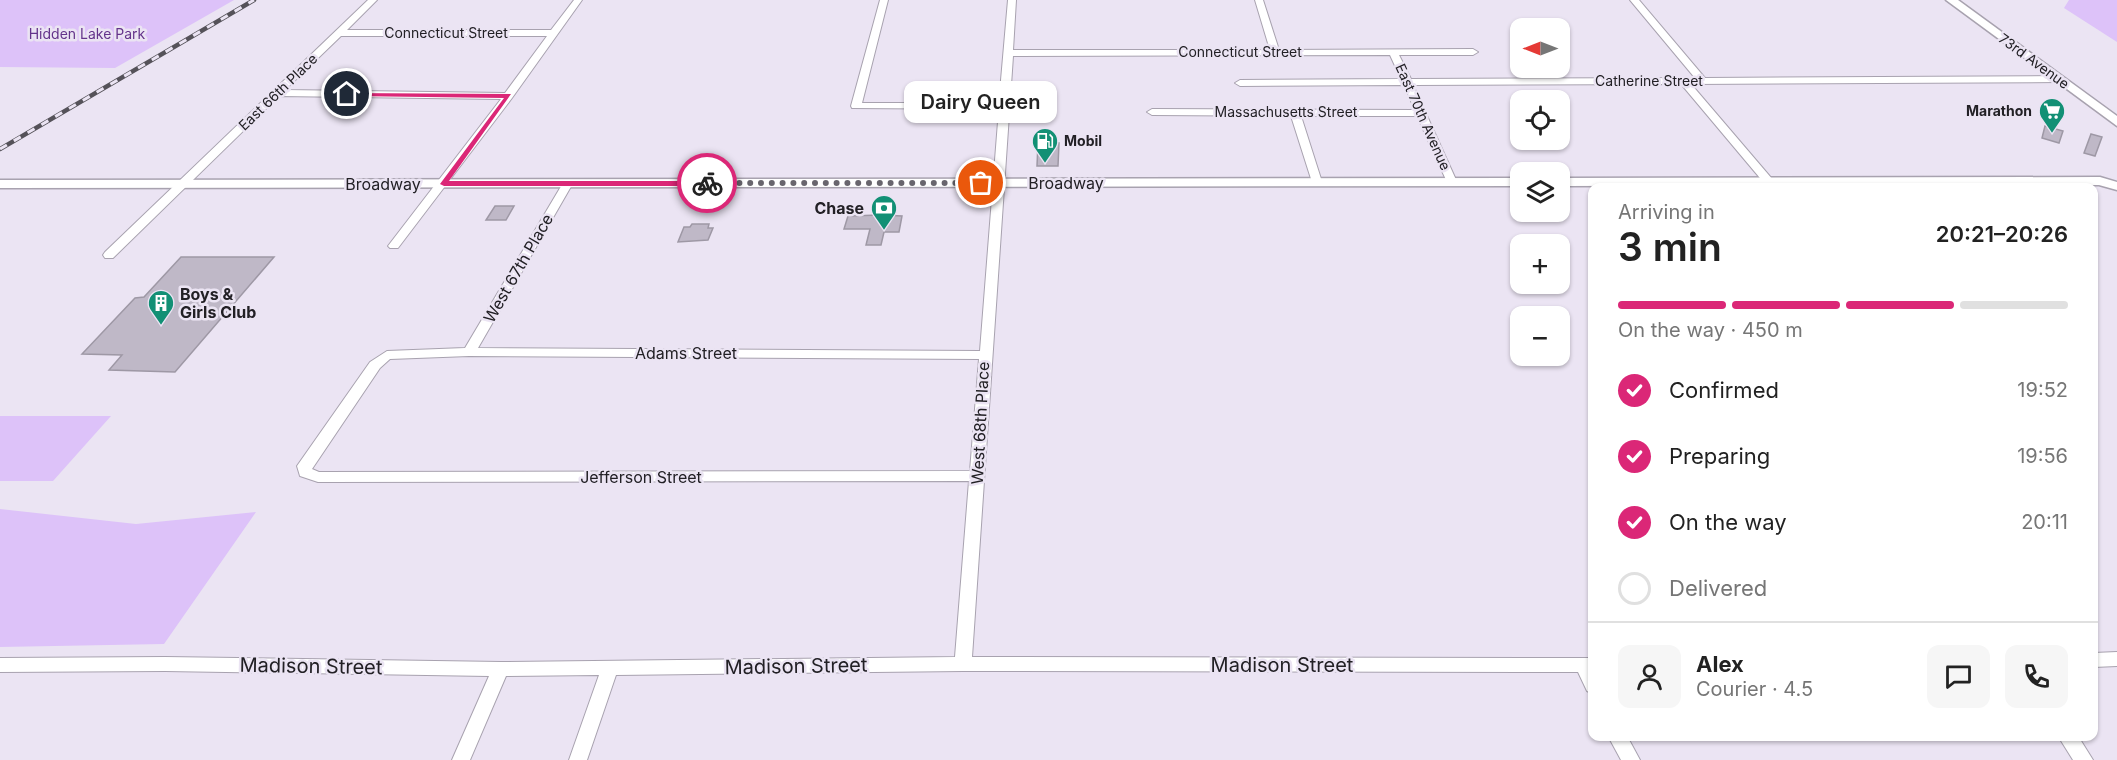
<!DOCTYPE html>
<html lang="en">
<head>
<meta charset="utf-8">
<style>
  body { margin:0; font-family:Inter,sans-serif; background:#f6f6f6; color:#222; height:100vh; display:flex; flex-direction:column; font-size:22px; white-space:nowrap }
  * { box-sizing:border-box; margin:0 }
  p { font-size:20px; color:#767676 }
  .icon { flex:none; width:33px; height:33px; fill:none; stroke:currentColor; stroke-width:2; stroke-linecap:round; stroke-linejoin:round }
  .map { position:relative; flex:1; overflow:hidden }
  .details { position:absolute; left:1588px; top:183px; width:510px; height:558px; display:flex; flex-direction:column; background:#fff; border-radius:12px; box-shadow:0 2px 4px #0004 }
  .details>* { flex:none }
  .needle { width:39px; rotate:270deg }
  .tools { position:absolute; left:1510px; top:18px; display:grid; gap:12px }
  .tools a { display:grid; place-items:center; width:60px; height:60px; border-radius:12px; background:#fff; box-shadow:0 2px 4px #0004; font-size:30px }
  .pin { position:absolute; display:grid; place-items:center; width:51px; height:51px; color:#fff; margin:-26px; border:3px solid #fff; border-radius:50%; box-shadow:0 2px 6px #0007 }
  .courier { position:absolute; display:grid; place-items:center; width:60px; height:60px; margin:-30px; border:4px solid #db2777; border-radius:50%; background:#fff; color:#222; box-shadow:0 2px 8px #0007 }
  .bubble { position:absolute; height:42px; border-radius:12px; background:#fff; box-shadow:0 2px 4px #0004; font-size:20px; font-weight:600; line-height:42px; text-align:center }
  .overview em { font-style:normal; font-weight:600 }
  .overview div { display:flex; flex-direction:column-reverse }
  .overview { display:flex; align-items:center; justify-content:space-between; height:102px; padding:0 30px }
  h1 { font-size:39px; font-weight:600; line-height:45px }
  .bar { display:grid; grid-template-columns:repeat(4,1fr); gap:9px 6px; align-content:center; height:72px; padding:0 30px }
  .bar i { height:8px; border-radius:4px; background:#e0e0e0 }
  .bar .current { background:#db2777 }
  .bar p { grid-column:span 4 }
  .line { display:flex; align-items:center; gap:15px; padding:0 30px; border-top:2px solid #e0e0e0 }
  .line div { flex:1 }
  .round { display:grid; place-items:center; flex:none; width:63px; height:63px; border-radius:12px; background:#f6f6f6 }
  ol { padding:0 30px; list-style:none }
  li { display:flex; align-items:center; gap:18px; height:66px }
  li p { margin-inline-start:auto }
  li .icon { padding:6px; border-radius:50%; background:#db2777; color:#fff; stroke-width:4 }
  li:last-child { color:#767676 }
  li i { width:33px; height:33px; border:3px solid #e0e0e0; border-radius:50% }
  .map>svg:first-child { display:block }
  .green { fill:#ddc2f9 }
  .building { fill:#bfb8c7; stroke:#9e98a5; stroke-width:1.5 }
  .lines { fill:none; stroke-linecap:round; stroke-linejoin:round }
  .minor-casing { stroke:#a8a2af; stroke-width:2 }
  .major-casing { stroke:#a8a2af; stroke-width:3 }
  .minor { fill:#fff; fill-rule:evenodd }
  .major { fill:#fff; fill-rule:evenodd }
  .rail-casing { stroke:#555259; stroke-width:4.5 }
  .rail { stroke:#ebe4f3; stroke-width:3; stroke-dasharray:8; stroke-linecap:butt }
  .route { fill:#db2777 }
  .done { stroke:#68656d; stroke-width:6; stroke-dasharray:0 10.8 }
  .labels { text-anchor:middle; stroke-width:5; stroke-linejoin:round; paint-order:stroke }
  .far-street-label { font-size:14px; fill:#222025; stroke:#ebe4f3 }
  .far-park-label { font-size:14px; fill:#64338b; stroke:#ebe4f3 }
  .far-poi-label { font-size:14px; font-weight:bold; fill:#222025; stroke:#ebe4f3; text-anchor:end }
  .street-label { font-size:16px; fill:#222025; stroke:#ebe4f3 }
  .poi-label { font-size:16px; font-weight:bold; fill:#222025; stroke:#ebe4f3; text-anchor:end }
  .near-street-label { font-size:20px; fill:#222025; stroke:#ebe4f3 }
</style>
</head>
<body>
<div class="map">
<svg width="2117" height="760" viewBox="0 0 2117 760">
  <rect width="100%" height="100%" fill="#ebe4f3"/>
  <g class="green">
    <path d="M0 0H234L115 68 0 67Z"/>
    <path d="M2069 0H2117V42L2064 8Z"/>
    <path d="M0 416H111L53 481H0Z"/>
    <path d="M0 509 136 524 256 512 164 644 0 647Z"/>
  </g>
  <g class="building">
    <path d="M2045 126 2063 131 2059 143 2042 138Z"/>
    <path d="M2091 134 2102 137 2095 156 2084 153Z"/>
    <path d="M1038 143H1059L1058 166H1037Z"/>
    <path d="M495 206H514L506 220H486Z"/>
    <path d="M881 215 902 216 899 232H884L881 245H866L870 229H844L848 216Z"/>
    <path d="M692 224H709L708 228H713L708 240 678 242 684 227H690Z"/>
    <path d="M181 257H274L175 372 109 370 122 355 82 354 135 298 144 297Z"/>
  </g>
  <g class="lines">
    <g class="minor-casing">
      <g id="minor">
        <path d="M368 0H377L347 30H551L574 0H582L512 98 398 248H390L388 246 501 99 279 96 113 258H105L103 255 105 252ZM341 36H547L505 93 285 90Z"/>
        <path d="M880 0H888L862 103H999L1008 0H1016L1013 50H1270L1255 0H1263L1279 50 1473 49 1478 52 1473 55H1399L1411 79 1695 78 1630 0H1639L1705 78 2059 76 2064 79 2059 82 1691 84 1773 180V184H1765L1681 84 1413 85 1457 182 1456 184H1448L1447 182 1417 116H1301L1322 182 1317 185 1312 182 1291 116 1152 115 1147 112 1152 109 1415 110 1404 85 1240 86 1235 83 1240 80 1401 79 1390 55 1013 56 972 657 1593 658V694L1587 691 1578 672 963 671 616 675 587 760H569L599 675 506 676 470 760H452L489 676 165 671 0 672V658L165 657 501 662 955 657 969 481 318 482 300 476 297 466 370 362 387 351 465 348 563 183 568 180 573 183 478 348 980 351 999 109 852 108 851 106ZM469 356 979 359 970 471 319 472 312 469 380 368 390 359Z"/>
        <path d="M2117 652V666L2094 667V653Z"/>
        <path d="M1608 736H1627L1640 760H1621Z"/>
        <path d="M2058 736H2078L2093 760H2073Z"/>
      </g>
    </g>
    <g class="major-casing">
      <g id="major">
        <path d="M1946 0H1958L2117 116V126Z"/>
        <path d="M2100 177 2117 182V190L2099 185 1560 186V178Z"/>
        <path d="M1521 178V186L0 188V180Z"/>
      </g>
    </g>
    <use href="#minor" class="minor"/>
    <use href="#major" class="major"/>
    <g class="rail-casing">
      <path id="rail" d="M0 149 254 0"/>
    </g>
    <use href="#rail" class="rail"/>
  </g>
  <path class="route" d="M344 93 511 94 449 181H707L711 183 707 186H444L440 184 504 98 347 96Z"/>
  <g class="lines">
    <path class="done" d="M707 183H981"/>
  </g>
  <defs>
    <g id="supermarket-pin" transform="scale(1.35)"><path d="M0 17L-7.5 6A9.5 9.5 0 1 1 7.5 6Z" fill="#129075" stroke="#ebe4f3"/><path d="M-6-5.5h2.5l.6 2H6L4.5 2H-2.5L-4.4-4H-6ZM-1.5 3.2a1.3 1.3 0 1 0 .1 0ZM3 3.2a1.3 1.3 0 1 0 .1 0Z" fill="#fff"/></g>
    <g id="fuel-pin" transform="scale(1.35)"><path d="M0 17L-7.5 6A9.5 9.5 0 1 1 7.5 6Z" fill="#129075" stroke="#ebe4f3"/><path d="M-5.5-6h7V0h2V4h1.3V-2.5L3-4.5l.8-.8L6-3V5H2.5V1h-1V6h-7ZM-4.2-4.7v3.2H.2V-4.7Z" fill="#fff"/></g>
    <g id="bank-pin" transform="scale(1.35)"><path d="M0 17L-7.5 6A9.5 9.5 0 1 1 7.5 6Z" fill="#129075" stroke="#ebe4f3"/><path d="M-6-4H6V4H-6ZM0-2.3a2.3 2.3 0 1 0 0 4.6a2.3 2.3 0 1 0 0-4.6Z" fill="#fff"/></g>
    <g id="building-pin" transform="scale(1.35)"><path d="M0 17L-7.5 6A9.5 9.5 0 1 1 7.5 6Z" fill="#129075" stroke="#ebe4f3"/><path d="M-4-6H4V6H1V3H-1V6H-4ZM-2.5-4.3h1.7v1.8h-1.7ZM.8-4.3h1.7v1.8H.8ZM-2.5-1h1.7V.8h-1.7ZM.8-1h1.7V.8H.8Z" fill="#fff"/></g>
  </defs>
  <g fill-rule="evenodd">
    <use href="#supermarket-pin" x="2052" y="111"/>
    <use href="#fuel-pin" x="1045" y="141"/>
    <use href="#bank-pin" x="884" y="208"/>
    <use href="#building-pin" x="161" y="303"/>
  </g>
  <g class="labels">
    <g class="far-street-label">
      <text x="446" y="38">Connecticut Street</text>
      <text x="1240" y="57">Connecticut Street</text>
      <text transform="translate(2034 61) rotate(36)" y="5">73rd Avenue</text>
      <text x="1649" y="86">Catherine Street</text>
      <text transform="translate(278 92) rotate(-44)" y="5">East 66th Place</text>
      <text x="1286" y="117">Massachusetts Street</text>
      <text transform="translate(1423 117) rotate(66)" y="5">East 70th Avenue</text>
    </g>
    <g class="far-park-label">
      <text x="87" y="39">Hidden Lake Park</text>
    </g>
    <g class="far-poi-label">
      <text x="2032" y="116">Marathon</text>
      <text x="1064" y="146" text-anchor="start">Mobil</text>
    </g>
    <g class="street-label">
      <text x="1066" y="189">Broadway</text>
      <text x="383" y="190">Broadway</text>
      <text transform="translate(518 268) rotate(-60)" y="6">West 67th Place</text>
      <text x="686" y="359">Adams Street</text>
      <text transform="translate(980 423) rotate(-87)" y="6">West 68th Place</text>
      <text x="641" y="483">Jefferson Street</text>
    </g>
    <g class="poi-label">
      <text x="864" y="214">Chase</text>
      <text x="180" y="300" text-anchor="start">Boys &amp;<tspan x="180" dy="18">Girls Club</tspan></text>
    </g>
    <g class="near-street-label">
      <text x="1282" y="672">Madison Street</text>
      <text transform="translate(311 666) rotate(1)" y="7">Madison Street</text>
      <text transform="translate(796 666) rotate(-1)" y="7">Madison Street</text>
    </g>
  </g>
</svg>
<div class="tools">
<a><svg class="needle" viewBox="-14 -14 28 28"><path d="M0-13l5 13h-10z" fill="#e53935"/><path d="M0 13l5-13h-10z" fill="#767676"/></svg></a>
<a><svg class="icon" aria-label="locate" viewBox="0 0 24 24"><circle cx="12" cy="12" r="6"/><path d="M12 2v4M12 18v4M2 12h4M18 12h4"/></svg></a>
<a><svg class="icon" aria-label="layers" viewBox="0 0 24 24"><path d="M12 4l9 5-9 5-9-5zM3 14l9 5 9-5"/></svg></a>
<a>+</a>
<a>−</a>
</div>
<div class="pin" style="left:981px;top:183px;background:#ea580c"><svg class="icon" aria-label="bag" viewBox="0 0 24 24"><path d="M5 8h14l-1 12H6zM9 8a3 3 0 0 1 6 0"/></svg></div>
<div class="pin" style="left:347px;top:94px;background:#1f2937"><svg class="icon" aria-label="home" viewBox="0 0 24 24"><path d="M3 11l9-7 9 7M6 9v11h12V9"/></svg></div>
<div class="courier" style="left:707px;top:183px"><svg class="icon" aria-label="bike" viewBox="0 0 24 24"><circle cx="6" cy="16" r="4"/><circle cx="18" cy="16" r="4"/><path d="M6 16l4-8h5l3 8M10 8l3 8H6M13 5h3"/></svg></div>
<div class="bubble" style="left:904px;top:81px;width:153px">Dairy Queen</div>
<section class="details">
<div class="overview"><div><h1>3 min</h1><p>Arriving in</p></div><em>20:21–20:26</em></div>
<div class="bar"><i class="current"></i><i class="current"></i><i class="current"></i><i></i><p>On the way · 450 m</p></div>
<ol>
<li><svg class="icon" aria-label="check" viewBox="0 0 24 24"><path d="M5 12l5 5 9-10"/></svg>Confirmed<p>19:52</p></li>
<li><svg class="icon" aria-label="check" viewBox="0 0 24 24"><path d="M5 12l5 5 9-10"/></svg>Preparing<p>19:56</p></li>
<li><svg class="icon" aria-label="check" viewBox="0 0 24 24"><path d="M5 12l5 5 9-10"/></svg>On the way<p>20:11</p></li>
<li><i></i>Delivered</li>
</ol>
<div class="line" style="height:108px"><a class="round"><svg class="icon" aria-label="person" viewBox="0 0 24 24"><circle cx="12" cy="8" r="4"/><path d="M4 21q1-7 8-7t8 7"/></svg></a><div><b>Alex</b><p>Courier · 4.5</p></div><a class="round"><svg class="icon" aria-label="chat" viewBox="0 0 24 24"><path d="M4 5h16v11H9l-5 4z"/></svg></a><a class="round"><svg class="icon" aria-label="phone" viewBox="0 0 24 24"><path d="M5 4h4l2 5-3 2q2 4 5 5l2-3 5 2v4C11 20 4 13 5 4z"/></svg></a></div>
</section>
</div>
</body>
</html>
